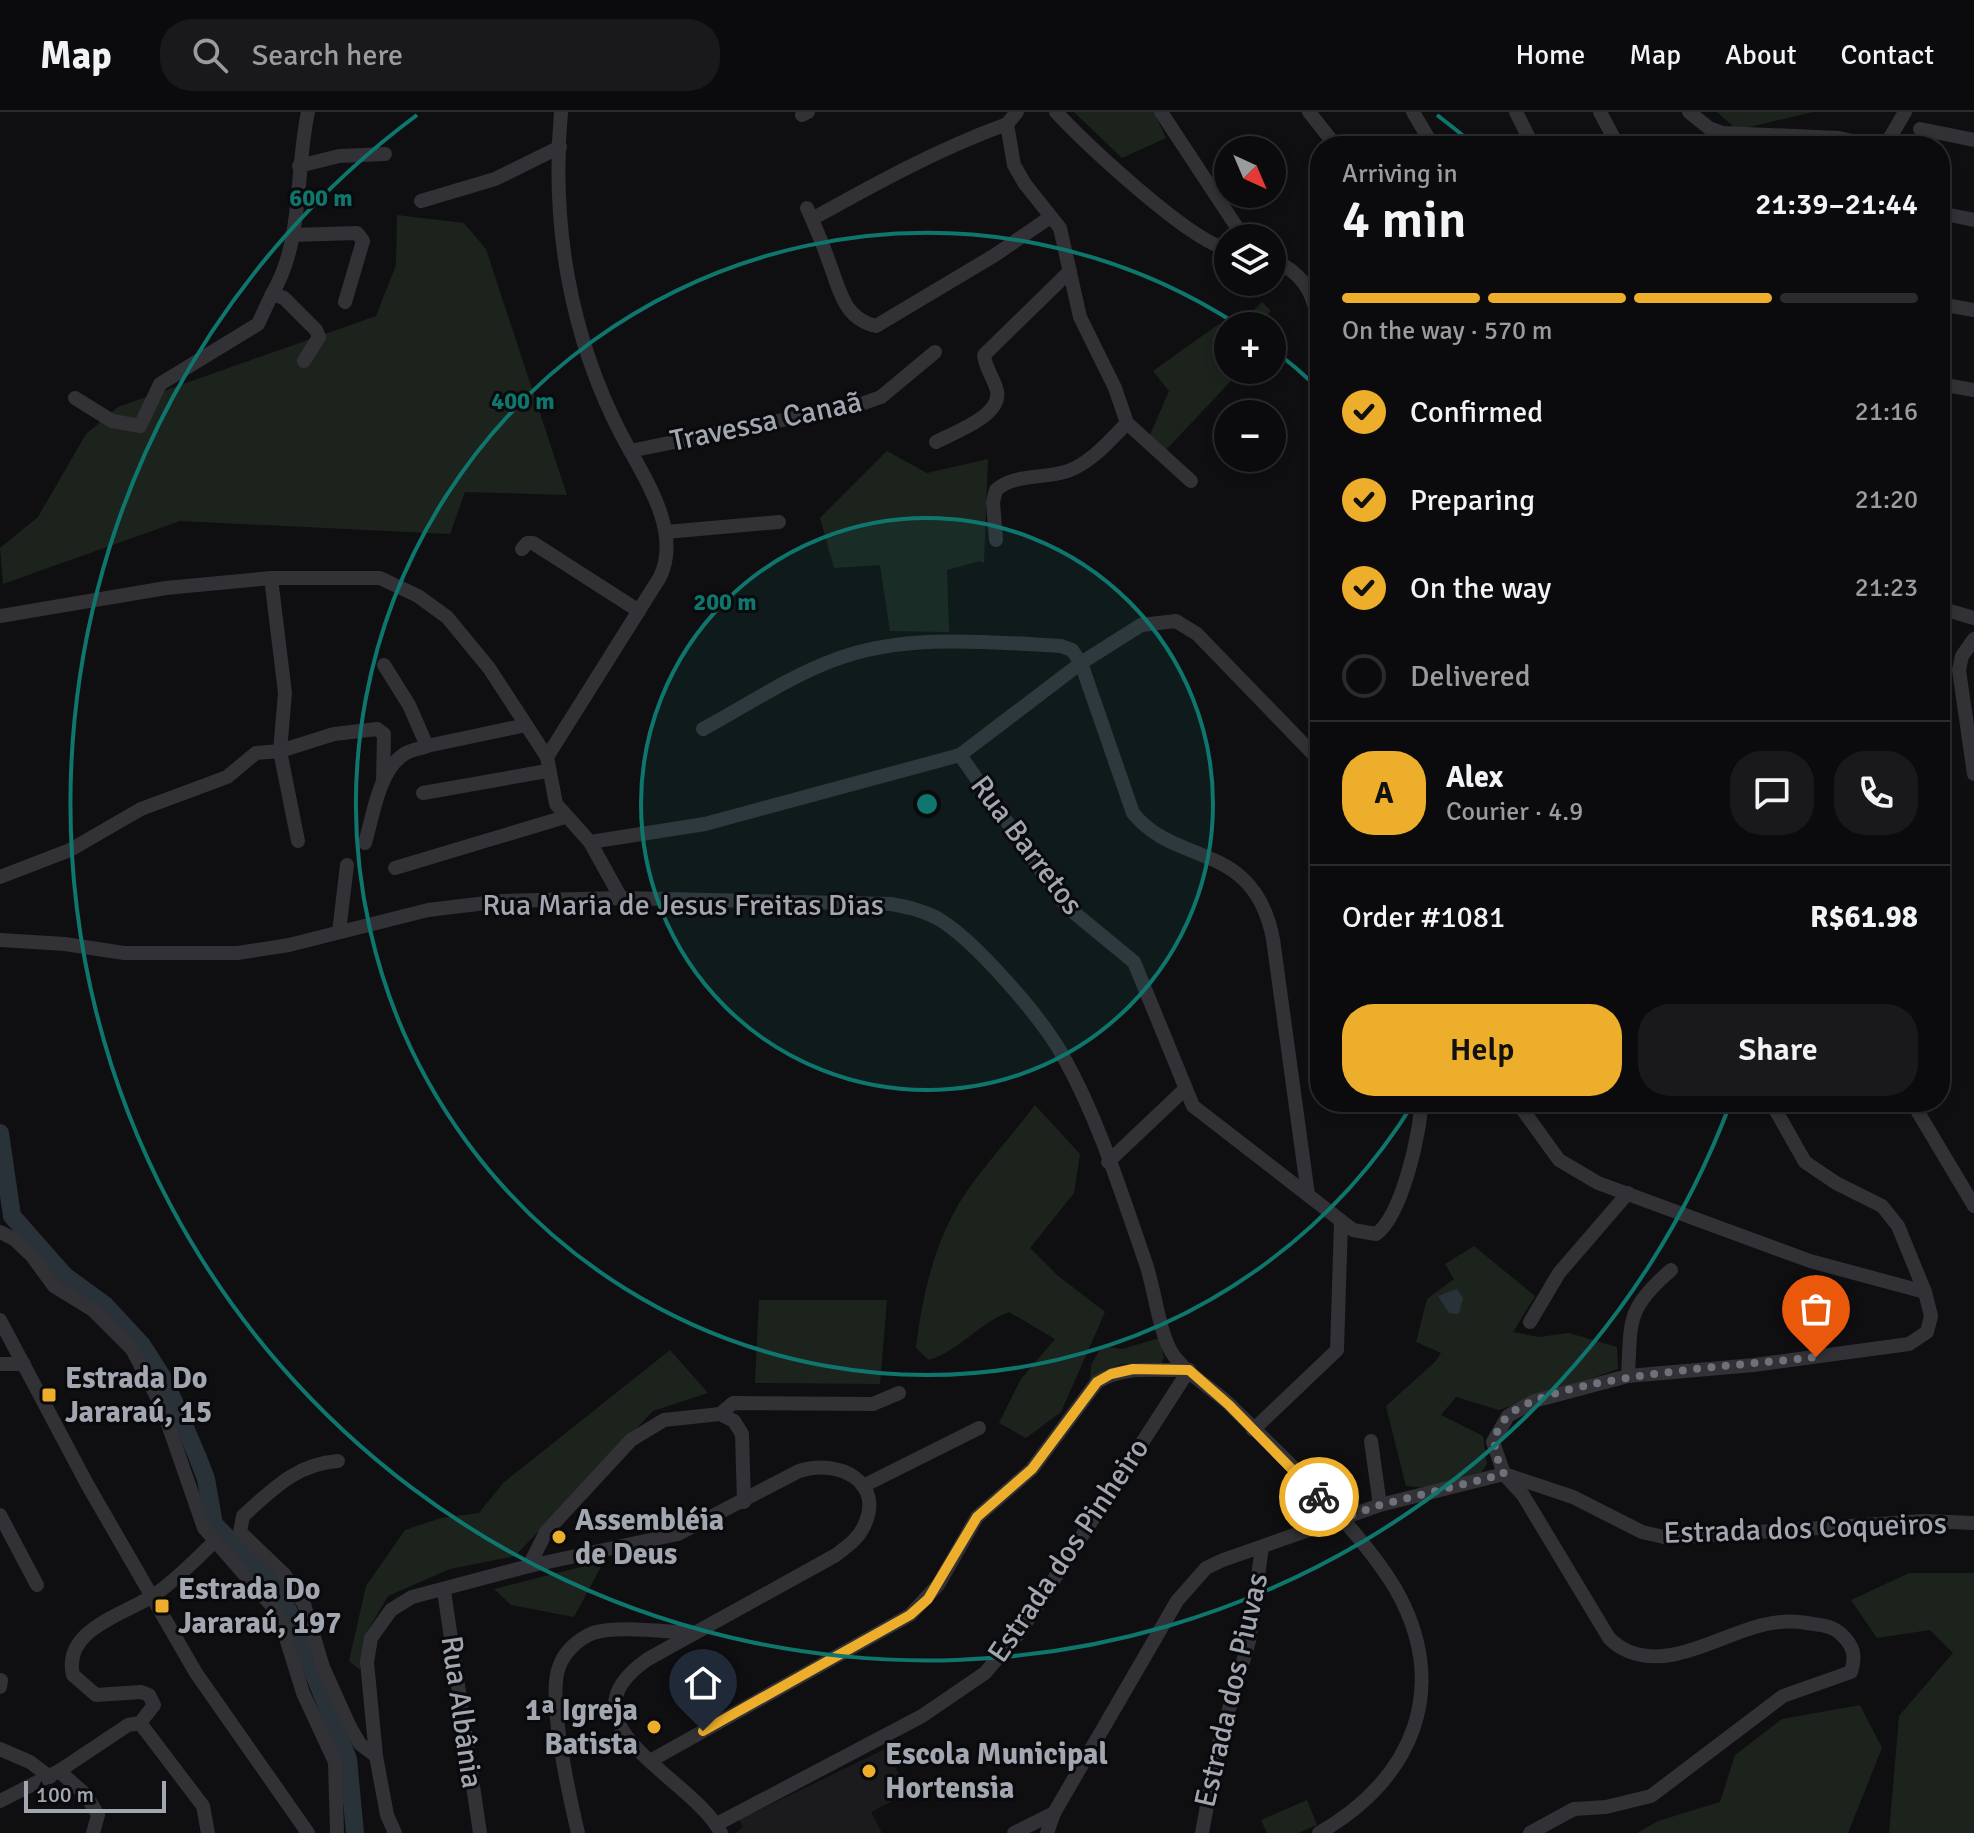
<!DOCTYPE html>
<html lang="en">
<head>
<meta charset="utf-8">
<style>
  body { margin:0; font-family:Signika,sans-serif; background:#19191b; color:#f1f3f6; height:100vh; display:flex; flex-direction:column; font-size:30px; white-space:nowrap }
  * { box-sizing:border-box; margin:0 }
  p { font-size:26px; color:#9a9b9d }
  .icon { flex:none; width:44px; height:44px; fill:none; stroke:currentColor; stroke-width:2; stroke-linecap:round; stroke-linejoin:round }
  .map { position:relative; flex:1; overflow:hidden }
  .side { position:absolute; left:1310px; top:24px; width:640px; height:976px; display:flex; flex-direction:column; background:#0b0b0d; border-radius:32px; box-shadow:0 4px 12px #0003,0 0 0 2px #2b2b2e }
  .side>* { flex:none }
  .needle { width:52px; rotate:136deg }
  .controls { position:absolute; left:1214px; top:24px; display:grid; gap:16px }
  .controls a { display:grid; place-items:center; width:72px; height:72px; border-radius:50%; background:#0b0b0d; box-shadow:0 4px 12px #0003,0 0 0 2px #2b2b2e; font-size:40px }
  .scale { position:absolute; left:24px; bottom:20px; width:142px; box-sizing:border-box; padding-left:8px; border:4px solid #a1a6b1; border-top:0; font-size:22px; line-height:28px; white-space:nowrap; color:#a1a6b1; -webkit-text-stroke:6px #0a0a0c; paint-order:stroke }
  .pin { position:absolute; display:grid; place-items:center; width:68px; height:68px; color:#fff; margin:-82px -34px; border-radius:50% 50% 50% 0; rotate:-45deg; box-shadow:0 0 8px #0007 }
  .pin .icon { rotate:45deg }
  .courier { position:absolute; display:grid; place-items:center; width:80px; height:80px; margin:-40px; border:6px solid #edae2b; border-radius:50%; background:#fff; color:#222; box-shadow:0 2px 10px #0007 }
  .summary em { font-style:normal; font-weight:600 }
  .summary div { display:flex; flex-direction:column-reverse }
  .summary { display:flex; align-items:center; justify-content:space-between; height:136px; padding:0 32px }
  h1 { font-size:52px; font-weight:600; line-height:60px }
  .bar { display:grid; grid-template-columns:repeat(4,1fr); gap:12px 8px; align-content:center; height:96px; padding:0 32px }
  .bar i { height:10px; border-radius:6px; background:#2b2b2e }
  .bar .current { background:#edae2b }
  .bar p { grid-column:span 4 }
  .line { display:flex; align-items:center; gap:20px; padding:0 32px; border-top:2px solid #2b2b2e }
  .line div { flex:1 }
  .round { display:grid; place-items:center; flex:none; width:84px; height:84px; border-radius:32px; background:#19191b }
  ol { padding:0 32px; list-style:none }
  li { display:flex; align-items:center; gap:24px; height:88px }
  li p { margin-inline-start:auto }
  li .icon { padding:8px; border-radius:50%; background:#edae2b; color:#111; stroke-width:4 }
  li:last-child { color:#9a9b9d }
  li i { width:44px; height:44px; border:4px solid #2b2b2e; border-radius:50% }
  .button { display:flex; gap:16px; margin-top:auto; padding:16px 32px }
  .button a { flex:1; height:92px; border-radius:32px; background:#edae2b; color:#111; font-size:32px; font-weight:600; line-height:92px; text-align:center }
  .button a+a { background:#19191b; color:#f1f3f6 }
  header { display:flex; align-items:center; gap:48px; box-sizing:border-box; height:112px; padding:0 40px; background:#0b0b0d; border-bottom:2px solid #2b2b2e }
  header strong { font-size:38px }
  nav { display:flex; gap:44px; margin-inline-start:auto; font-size:28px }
  .search { width:560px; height:72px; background:#19191b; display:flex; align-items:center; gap:20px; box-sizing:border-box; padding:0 28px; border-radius:32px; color:#9a9b9d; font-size:30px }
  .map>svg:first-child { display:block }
  .built { fill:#1b1b1e }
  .green { fill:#1c231d }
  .water { fill:#293239 }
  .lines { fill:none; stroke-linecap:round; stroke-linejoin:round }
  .river { stroke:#293239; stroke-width:18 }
  .minor { stroke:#313136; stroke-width:14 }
  .done { stroke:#6e7179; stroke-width:8; stroke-dasharray:0 14.4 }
  .route { stroke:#edae2b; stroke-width:10 }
  .ring { fill:none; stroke:#0f766e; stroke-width:4 }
  .poi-dot { fill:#edae2b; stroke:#0a0a0c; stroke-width:3 }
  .labels { text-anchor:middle; stroke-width:6; stroke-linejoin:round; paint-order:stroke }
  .street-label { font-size:30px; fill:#a1a6b1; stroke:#0a0a0c }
  .poi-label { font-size:30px; font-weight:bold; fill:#a1a6b1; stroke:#0a0a0c; text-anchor:start }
  .centre { fill:#0f766e; stroke:#0a0a0c; stroke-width:4 }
  .ring-label { font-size:24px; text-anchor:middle; font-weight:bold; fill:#0f766e; stroke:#0a0a0c; stroke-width:6; stroke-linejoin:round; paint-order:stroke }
</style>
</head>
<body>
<header>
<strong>Map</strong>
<div class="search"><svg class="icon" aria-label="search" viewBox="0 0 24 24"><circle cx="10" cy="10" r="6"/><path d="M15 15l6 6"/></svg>Search here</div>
<nav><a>Home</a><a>Map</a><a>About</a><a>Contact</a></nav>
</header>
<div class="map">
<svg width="1974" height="1721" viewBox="0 0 1974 1721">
  <rect width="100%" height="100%" fill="#0f0f11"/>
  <path class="built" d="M885 1637 909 1680 871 1700 882 1721H736L743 1715 739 1708Z"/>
  <g class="green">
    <path d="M1074 0H1154L1166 26 1122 46Z"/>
    <path d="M1717 0H1813L1737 18Z"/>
    <path d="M397 103 464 111 486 137 567 383 465 380 450 422 180 409 3 472 0 436 38 405 86 322 118 295 376 204 396 153Z"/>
    <path d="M1262 190 1271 199 1255 214H1228V258H1241L1166 338 1150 323 1169 279 1153 259 1216 214 1226 209 1242 210Z"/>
    <path d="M887 339 927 361 988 347 984 451 980 449 947 458 949 520 890 519 880 453 834 456 820 406Z"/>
    <path d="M1035 993 1080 1042 1074 1081 1030 1136 1057 1163 1105 1200 1061 1300 1026 1326 999 1311 1021 1267 1055 1227 1009 1200C977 1212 962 1237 929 1248L916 1236C922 1185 934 1130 963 1085 984 1053 1012 1024 1035 993Z"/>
    <path d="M1474 1134 1535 1184 1513 1220 1539 1225 1569 1221 1617 1235 1618 1257 1499 1298 1456 1285 1441 1303 1483 1324 1487 1352 1481 1361 1427 1376 1406 1374 1386 1294 1435 1250 1441 1241 1416 1230 1427 1187 1454 1167 1445 1152Z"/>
    <path d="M759 1188H887L880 1272 755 1271Z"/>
    <path d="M1160 1226 1164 1246 1160 1253 1121 1252 1090 1268 1091 1253 1102 1234 1122 1237Z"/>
    <path d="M670 1238 708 1281 653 1299 515 1444 450 1457 388 1484 368 1518 360 1558 349 1549 366 1474 405 1418 441 1406 479 1401 503 1371Z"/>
    <path d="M604 1449 574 1505 511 1493 494 1477Z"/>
    <path d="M1909 1461H1974V1721H1889L1899 1604 1953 1541 1930 1518 1877 1526 1851 1488Z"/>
    <path d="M1860 1593 1882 1636 1848 1721H1637L1658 1709 1720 1690 1735 1643 1782 1607Z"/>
    <path d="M1307 1688 1317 1713 1298 1721H1267L1261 1708Z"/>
  </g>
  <path class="water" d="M1457 1177 1463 1186 1459 1202 1449 1201 1438 1184Z"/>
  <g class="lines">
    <path class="river" d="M0 1021 12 1104 65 1164 105 1193 142 1233 165 1269 198 1346 206 1367 214 1412 274 1474 289 1500 348 1647 355 1721"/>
    <g class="minor">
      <path d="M561 0C551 113 570 224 622 324 644 365 682 419 660 465L547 645 556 692 590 730 621 786"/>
      <path d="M1017 0 1007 12 1014 53 1025 72 1060 116 1080 205 1115 276 1127 311 1191 369"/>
      <path d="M1056 0C1085 31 1190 130 1228 137"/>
      <path d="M1161 0 1244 126"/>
      <path d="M1309 0 1336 34"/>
      <path d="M1413 0 1433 34"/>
      <path d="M1516 0 1533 34"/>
      <path d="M1600 0 1618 34"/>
      <path d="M1689 0 1709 16 1723 21 1839 26 1874 34"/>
      <path d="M802 3 808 0"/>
      <path d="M1920 17 1974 28"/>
      <path d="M1885 34 1905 0"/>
      <path d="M299 54 339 44 385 42"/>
      <path d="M421 89 495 67 560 35"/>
      <path d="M807 96C815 114 823 132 829 150 840 178 843 206 876 214L995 143 1049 106"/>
      <path d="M1940 101 1974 108"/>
      <path d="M812 107C875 72 938 37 1007 12"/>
      <path d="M292 123 357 121 363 129 345 190"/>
      <path d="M1272 148C1308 162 1316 188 1320 224"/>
      <path d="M272 182C304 129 295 59 308 0"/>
      <path d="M1940 192 1974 198"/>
      <path d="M1940 272 1974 278"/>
      <path d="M75 286 112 309 140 314 160 272 258 212 272 182 284 186 316 218 319 225 304 249"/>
      <path d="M936 330C953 321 1002 304 997 279 994 266 985 256 984 243L1070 159"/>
      <path d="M630 339 861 292 881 285 935 240"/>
      <path d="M666 420 779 410"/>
      <path d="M996 428 993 390 996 378C1015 361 1046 367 1068 359 1092 350 1109 329 1127 311"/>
      <path d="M522 437 527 431H533L639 499"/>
      <path d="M271 466 285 581 280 639 298 729"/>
      <path d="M1940 496 1974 506"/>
      <path d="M0 504 166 476 271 466H380L418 484 447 505 489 556 547 645"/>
      <path d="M1974 527 1962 544 1959 558 1974 662"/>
      <path d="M703 617C746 594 788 565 834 548 904 521 988 530 1061 534L1072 538 1081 551 1133 701C1176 755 1254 728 1273 827L1308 1083"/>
      <path d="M427 634 526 613"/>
      <path d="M960 643 1066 794 1134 850 1193 994 1353 1118 1376 1122C1401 1105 1421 1021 1421 990"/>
      <path d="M423 681 547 659"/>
      <path d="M590 730 705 712 960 643 1081 551 1141 513 1176 509 1197 522 1320 649"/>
      <path d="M365 731C373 705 378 660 403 643 409 638 420 637 427 634L409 593 384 553"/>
      <path d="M395 756 565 705"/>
      <path d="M0 765 70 738 141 697 227 665 256 641 280 639 334 622 377 617 384 622 383 670"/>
      <path d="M339 820 347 753"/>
      <path d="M0 828 65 832 124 841H238L289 833 428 798 503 789 621 786 891 792C907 795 922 798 937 806 974 827 1042 906 1063 944 1099 1008 1122 1083 1146 1152 1155 1178 1159 1223 1174 1244 1188 1263 1212 1276 1229 1292 1282 1345 1357 1413 1395 1476 1452 1575 1413 1668 1319 1721"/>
      <path d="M1517 990 1559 1048 1598 1071 1810 1149 1925 1180"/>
      <path d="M1912 990 1974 1094"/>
      <path d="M1108 1050 1184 978"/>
      <path d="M0 1120 14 1127 32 1144 54 1174 93 1198 132 1237 162 1295 204 1416 271 1493 281 1510 303 1581 335 1650 337 1721"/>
      <path d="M0 1208 87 1372 196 1561 308 1721"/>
      <path d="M1530 1210 1559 1161 1628 1081"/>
      <path d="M0 1252H24"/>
      <path d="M1628 1264C1631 1208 1626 1197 1671 1158"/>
      <path d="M720 1302 733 1291 873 1292 899 1281"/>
      <path d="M1253 1318 1337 1238 1341 1110"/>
      <path d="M1371 1329 1380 1393"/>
      <path d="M338 1349C296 1352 273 1377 243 1404L240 1420 284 1462 304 1492 323 1555 350 1615 360 1632 376 1644"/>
      <path d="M863 1374 979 1316"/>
      <path d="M0 1403 37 1473"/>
      <path d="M529 1454 546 1420 631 1328 664 1308 720 1302 734 1309 742 1322 744 1390"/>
      <path d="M444 1479 480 1721"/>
      <path d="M0 1575 1 1568"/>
      <path d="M140 1611 203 1694 208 1721"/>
      <path d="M0 1637 30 1650 50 1665"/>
      <path d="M650 1649 910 1503 938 1473 977 1405 1032 1357 1097 1270C1125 1253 1156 1259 1189 1258"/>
      <path d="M59 1659 86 1683 98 1703 93 1721"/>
      <path d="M0 1689 59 1659 128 1613 140 1611 154 1593 149 1583 141 1580 96 1583 73 1563C62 1516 128 1502 157 1481 178 1466 196 1447 214 1430"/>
      <path d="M717 1712 922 1604 985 1561 1020 1520 1189 1258"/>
      <path d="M395 1721 387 1703 376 1644 367 1550 371 1526 391 1498 412 1485 529 1454 678 1422 799 1359C838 1346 887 1370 863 1416 857 1428 846 1435 836 1443L648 1547C552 1613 692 1664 721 1721"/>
      <path d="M578 1721C570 1687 547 1585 559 1555 564 1540 578 1527 593 1521 618 1513 666 1520 692 1521"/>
      <path d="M1014 1721 1054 1701"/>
      <path d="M1047 1721 1054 1701 1177 1489 1206 1456 1223 1448 1380 1393 1504 1362 1573 1385 1642 1420 1668 1426 1924 1409 1974 1411"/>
      <path d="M1202 1721 1218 1635 1249 1529 1262 1435"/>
      <path d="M1530 1721 1574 1697 1606 1695 1651 1684 1783 1584 1851 1560C1856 1544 1854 1534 1841 1522 1831 1513 1820 1513 1807 1511 1758 1502 1718 1535 1671 1543 1646 1547 1626 1543 1609 1526L1523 1383 1504 1362 1493 1330 1508 1304 1534 1289 1628 1264 1754 1253 1909 1232 1927 1220 1931 1204 1925 1180 1898 1114 1882 1094 1836 1071 1805 1050 1771 990"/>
    </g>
  </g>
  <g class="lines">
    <path class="done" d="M1319 1385 1340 1407 1380 1393 1504 1362C1494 1341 1489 1325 1506 1306 1545 1263 1753 1253 1816 1245"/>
    <path class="route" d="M703 1619 910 1503 928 1487 977 1405 1032 1357 1097 1270 1111 1262 1133 1257 1189 1258 1229 1293 1319 1385"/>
  </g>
  <circle cx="927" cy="692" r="286" fill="#0f766e" fill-opacity=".12"/>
  <g class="ring">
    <circle cx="927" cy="692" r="286"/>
    <path d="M1414 990A571 571 0 1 1 1238 213M1275 239A571 571 0 0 1 1316 274"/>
    <path d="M1730 992A857 857 0 1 1 417 3M1437 3A857 857 0 0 1 1472 31"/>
  </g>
  <g class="poi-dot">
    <rect x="41" y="1275" width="16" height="16" rx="4"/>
    <circle cx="559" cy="1425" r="8"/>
    <rect x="154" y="1486" width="16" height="16" rx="4"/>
    <circle cx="654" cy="1615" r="8"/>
    <circle cx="869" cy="1659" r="8"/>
  </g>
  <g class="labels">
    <g class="street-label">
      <text transform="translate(766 309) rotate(-12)" y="10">Travessa Canaã</text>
      <text transform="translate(1027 733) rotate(53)" y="10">Rua Barretos</text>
      <text x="683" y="803">Rua Maria de Jesus Freitas Dias</text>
      <text transform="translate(1805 1416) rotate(-2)" y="10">Estrada dos Coqueiros</text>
      <text transform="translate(1068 1438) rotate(-56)" y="10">Estrada dos Pinheiro</text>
      <text transform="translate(1231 1578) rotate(-77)" y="10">Estrada dos Piuvas</text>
      <text transform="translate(462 1600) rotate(82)" y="10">Rua Albânia</text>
    </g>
    <g class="poi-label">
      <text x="65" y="1276">Estrada Do<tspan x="65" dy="34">Jararaú, 15</tspan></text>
      <text x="575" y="1418">Assembléia<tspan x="575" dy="34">de Deus</tspan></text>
      <text x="178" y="1487">Estrada Do<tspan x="178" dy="34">Jararaú, 197</tspan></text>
      <text x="638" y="1608" text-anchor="end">1ª Igreja<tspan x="638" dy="34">Batista</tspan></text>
      <text x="885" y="1652">Escola Municipal<tspan x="885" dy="34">Hortensia</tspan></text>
    </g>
  </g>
  <circle cx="927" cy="692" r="12" class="centre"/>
  <g class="ring-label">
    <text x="321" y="94">600 m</text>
    <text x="523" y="297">400 m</text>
    <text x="725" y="498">200 m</text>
  </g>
</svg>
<div class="controls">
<a><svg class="needle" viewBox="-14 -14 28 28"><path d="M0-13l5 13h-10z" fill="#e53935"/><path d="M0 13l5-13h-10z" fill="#9a9b9d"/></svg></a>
<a><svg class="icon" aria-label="layers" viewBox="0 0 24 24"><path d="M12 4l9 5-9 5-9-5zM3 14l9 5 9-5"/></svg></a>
<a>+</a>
<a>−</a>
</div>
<div class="scale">100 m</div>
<div class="pin" style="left:1816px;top:1245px;background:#ea580c"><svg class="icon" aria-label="bag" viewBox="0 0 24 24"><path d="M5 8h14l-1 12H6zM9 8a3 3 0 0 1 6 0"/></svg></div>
<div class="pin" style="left:703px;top:1619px;background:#1f2937"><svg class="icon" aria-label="home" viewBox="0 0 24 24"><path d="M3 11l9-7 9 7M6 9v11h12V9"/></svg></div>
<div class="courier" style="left:1319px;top:1385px"><svg class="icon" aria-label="bike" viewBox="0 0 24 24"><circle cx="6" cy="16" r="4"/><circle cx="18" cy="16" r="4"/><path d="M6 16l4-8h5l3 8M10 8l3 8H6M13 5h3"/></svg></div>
<section class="side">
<div class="summary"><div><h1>4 min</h1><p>Arriving in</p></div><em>21:39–21:44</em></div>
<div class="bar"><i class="current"></i><i class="current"></i><i class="current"></i><i></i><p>On the way · 570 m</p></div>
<ol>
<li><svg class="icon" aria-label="check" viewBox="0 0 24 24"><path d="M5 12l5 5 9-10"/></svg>Confirmed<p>21:16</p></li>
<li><svg class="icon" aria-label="check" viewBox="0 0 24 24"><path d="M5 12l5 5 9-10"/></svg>Preparing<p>21:20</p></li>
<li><svg class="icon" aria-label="check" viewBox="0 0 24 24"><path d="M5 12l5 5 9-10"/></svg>On the way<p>21:23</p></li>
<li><i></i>Delivered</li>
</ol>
<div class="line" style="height:144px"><b class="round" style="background:#edae2b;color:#111">A</b><div><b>Alex</b><p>Courier · 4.9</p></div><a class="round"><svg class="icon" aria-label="chat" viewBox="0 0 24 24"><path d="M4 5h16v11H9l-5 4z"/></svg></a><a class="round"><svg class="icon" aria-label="phone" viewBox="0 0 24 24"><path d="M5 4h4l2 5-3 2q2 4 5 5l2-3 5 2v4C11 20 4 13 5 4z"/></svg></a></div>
<div class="line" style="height:104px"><div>Order #1081</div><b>R$61.98</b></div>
<div class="button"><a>Help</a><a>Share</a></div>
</section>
</div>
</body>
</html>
